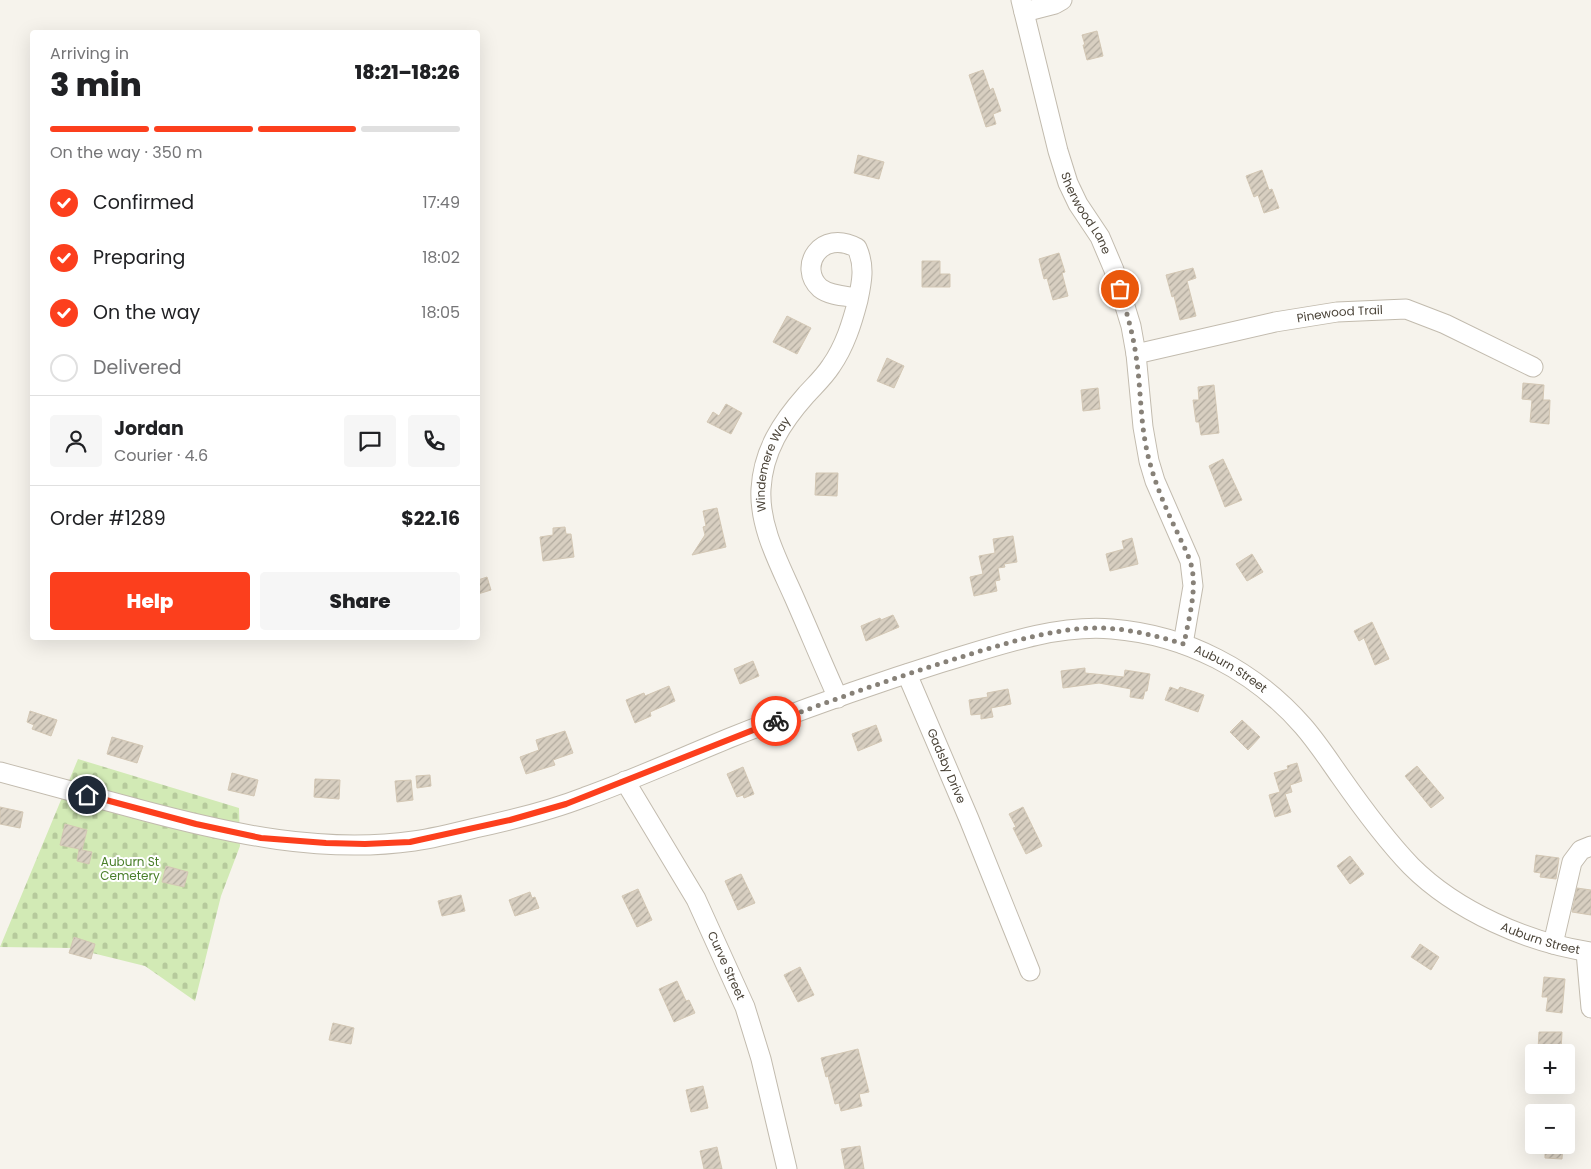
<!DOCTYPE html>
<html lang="en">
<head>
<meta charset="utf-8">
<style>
  body { margin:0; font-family:Poppins,sans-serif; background:#f6f6f6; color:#202124; height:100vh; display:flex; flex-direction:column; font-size:19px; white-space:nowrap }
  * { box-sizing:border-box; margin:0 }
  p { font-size:16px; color:#757577 }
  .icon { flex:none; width:28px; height:28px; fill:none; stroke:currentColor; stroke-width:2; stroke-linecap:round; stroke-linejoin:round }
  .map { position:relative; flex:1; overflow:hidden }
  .sheet { position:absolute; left:30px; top:30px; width:450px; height:610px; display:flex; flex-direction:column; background:#fff; border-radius:5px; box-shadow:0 5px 20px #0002 }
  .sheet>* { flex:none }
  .fabs { position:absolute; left:1525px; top:1044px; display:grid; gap:10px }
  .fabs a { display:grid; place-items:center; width:50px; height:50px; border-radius:5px; background:#fff; box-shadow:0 5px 20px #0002; font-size:25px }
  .pin { position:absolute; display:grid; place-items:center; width:42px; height:42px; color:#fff; margin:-21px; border:2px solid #fff; border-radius:50%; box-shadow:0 1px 5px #0007 }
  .courier { position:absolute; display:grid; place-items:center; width:50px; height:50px; margin:-25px; border:4px solid #fc3f1d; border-radius:50%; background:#fff; color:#222; box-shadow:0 1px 6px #0007 }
  .overview em { font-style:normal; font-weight:800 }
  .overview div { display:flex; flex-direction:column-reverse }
  .overview { display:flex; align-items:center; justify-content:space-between; height:85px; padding:0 20px }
  h1 { font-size:32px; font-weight:800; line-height:38px }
  .bar { display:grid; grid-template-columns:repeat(4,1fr); gap:8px 5px; align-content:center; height:60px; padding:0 20px }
  .bar i { height:6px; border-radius:4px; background:#e0e0e0 }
  .bar .selected { background:#fc3f1d }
  .bar p { grid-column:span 4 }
  .line { display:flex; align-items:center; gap:12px; padding:0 20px; border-top:1px solid #e0e0e0 }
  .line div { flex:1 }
  .round { display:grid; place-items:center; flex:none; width:52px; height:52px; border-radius:5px; background:#f6f6f6 }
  ol { padding:0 20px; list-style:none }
  li { display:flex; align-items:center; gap:15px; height:55px }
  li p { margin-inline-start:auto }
  li .icon { padding:5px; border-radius:50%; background:#fc3f1d; color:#fff; stroke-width:4 }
  li:last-child { color:#757577 }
  li i { width:28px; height:28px; border:2px solid #e0e0e0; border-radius:50% }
  .action { display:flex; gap:10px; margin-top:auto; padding:10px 20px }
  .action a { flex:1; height:58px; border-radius:5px; background:#fc3f1d; color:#fff; font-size:20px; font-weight:800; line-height:58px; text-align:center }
  .action a+a { background:#f6f6f6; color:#202124 }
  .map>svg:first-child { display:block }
  .cemetery { fill:url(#cemetery-stones) }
  .building { fill:url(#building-hatch); stroke:#d3c7b4 }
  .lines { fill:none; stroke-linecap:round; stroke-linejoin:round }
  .minor-casing { stroke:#c2bbae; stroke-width:21 }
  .minor { stroke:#fff; stroke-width:19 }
  .done { stroke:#878178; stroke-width:5; stroke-dasharray:0 9 }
  .route { stroke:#fc3f1d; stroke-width:6 }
  .labels { text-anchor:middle; stroke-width:4; stroke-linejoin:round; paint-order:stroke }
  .street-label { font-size:12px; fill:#4b4439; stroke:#fff }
  .park-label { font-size:12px; fill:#4a7f2a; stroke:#fff }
</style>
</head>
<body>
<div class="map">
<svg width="1591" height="1169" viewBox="0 0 1591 1169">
  <defs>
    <pattern id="cemetery-stones" width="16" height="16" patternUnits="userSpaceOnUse" patternTransform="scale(1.25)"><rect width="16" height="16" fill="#d2eab5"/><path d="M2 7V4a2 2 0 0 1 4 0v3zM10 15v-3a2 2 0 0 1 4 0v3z" fill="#b6ca9c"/></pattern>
    <pattern id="building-hatch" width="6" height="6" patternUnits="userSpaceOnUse" patternTransform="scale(1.25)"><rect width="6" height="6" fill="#d8cfc1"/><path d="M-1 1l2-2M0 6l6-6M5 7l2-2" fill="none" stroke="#b1aa9e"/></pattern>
  </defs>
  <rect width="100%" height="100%" fill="#f6f3ec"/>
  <path class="cemetery" d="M78 759 239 808 240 846 221 896 195 1001 145 966 72 948 0 947Z"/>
  <g class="building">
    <path d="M1097 31 1103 56 1087 60 1083 45H1085L1082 35Z"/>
    <path d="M983 70 990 90 993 88 1001 111 993 114 996 124 986 127 969 75Z"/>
    <path d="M858 155 884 162 879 179 854 173Z"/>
    <path d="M1262 170 1269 190 1272 189 1279 208 1264 213 1258 195 1254 197 1246 176Z"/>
    <path d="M1059 253 1065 272 1062 273 1068 296 1053 300 1047 278 1044 279 1039 259Z"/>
    <path d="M922 261H940V274H950V287H922Z"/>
    <path d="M1193 268 1196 278 1187 281 1196 316 1180 320 1174 296 1172 297 1166 275Z"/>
    <path d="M787 316 811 328 797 354 773 342Z"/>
    <path d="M887 358 904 366 894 388 877 381Z"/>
    <path d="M1523 383 1544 385 1543 400H1550L1549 424 1530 422 1532 400 1522 399Z"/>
    <path d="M1214 385 1219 433 1201 435 1199 422H1196L1193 400H1199L1198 387Z"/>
    <path d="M1098 388 1100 409 1083 411 1081 390Z"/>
    <path d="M726 404 742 413 731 434 707 422 713 412 719 416Z"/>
    <path d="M1223 459 1242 500 1225 507 1209 466Z"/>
    <path d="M816 473H838L837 496 815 495Z"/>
    <path d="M717 508 726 547 692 555 705 535 703 527 706 526 703 511Z"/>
    <path d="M565 527 566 534H571L574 557 543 561 540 537 553 535V528Z"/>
    <path d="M1013 536 1017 562 1004 564 1005 567 998 568 1000 580 995 581 997 591 974 596 970 577 983 574 979 556 995 553 993 539Z"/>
    <path d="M1132 538 1138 564 1110 571 1106 554 1124 549 1122 541Z"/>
    <path d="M1252 554 1263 572 1247 581 1236 564Z"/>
    <path d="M487 577 491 590 478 594V580Z"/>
    <path d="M893 615 899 627 866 641 861 626 880 618 881 620Z"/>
    <path d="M1372 622 1389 659 1375 665 1364 638 1359 641 1354 631Z"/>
    <path d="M753 661 759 676 740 684 734 669Z"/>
    <path d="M1085 668V673L1124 677 1125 670 1150 674 1147 691H1145L1143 699 1130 697 1131 689 1099 683 1063 688 1061 671Z"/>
    <path d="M669 686 675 701 650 712 651 716 635 723 626 700 644 693 645 696Z"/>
    <path d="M1170 687 1178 690 1180 687 1204 695 1198 712 1165 700Z"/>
    <path d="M1008 689 1011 704 991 708 993 717 981 719V714L971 715 969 700 988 697 987 693Z"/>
    <path d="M30 711 57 720 51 736 32 729 34 725 27 722Z"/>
    <path d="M1242 720 1260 737 1248 750 1230 732Z"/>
    <path d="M876 725 882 741 858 751 852 734Z"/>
    <path d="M565 731 573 753 553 760 555 765 526 774 520 757 539 750 536 740Z"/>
    <path d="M112 737 143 746 137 763 107 754Z"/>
    <path d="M1297 763 1302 781 1290 785 1292 792 1285 794 1291 812 1275 817 1269 795 1280 792 1274 773 1288 769 1287 766Z"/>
    <path d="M1417 766 1444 798 1431 808 1405 776Z"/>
    <path d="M743 767 754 794 744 798 743 795 737 797 727 774Z"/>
    <path d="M232 773 258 780 254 796 228 790Z"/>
    <path d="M430 775 431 786 417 788 416 776Z"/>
    <path d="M315 779 340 780 339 799 314 797Z"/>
    <path d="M411 780 413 800 397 802 395 781Z"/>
    <path d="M0 807 23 812 20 828 0 824Z"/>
    <path d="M1023 807 1042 846 1026 854 1013 828 1016 827 1009 814Z"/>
    <path d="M65 824 87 830 82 850 92 852 89 864 77 861 79 849 60 845Z"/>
    <path d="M1536 855 1559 858 1556 879 1540 877 1541 873 1534 872Z"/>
    <path d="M1350 856 1364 874 1350 884 1337 866Z"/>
    <path d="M166 866 188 872 184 887 162 882Z"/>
    <path d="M741 874 755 903 738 910 725 881Z"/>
    <path d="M1577 888 1591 890V915L1572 912Z"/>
    <path d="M638 889 652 920 637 927 622 896Z"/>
    <path d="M530 892 532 898 535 897 539 908 515 916 509 900Z"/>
    <path d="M461 895 465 911 442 916 438 901Z"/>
    <path d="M74 937 95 944 91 959 69 953Z"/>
    <path d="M1420 944 1439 957 1431 970 1411 957Z"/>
    <path d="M800 967 814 995 798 1002 784 975Z"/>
    <path d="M1544 977 1565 979 1562 1013 1546 1011 1548 997H1542Z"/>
    <path d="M677 981 686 1001 689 1000 695 1013 674 1022 659 989Z"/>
    <path d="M333 1023 354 1028 351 1044 329 1040Z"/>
    <path d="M1539 1032H1562L1561 1051 1538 1050Z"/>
    <path d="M858 1049 869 1092 859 1094 862 1106 841 1111 839 1103 835 1104 828 1076 826 1077 821 1058Z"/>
    <path d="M703 1086 708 1108 691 1112 686 1090Z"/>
    <path d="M1545 1145H1563L1562 1159 1545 1158Z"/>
    <path d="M860 1146 864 1169H845L841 1149Z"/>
    <path d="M717 1147 722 1169H704L700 1151Z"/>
  </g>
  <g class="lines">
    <g class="minor-casing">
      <g id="minor">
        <path id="s1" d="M1021 0 1058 151 1068 183 1078 204 1100 237 1114 270 1131 326 1136 354 1143 427 1149 461 1155 481 1190 561 1193 586 1183 644"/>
        <path d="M1024 12 1055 4 1062 0"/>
        <path id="s2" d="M1136 354 1275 322 1337 312 1406 309 1445 324 1533 367"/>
        <path id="s3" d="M907 674 969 819 1030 971"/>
        <path id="s4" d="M838 698C823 665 809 631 794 597 779 563 759 527 761 489 763 451 782 422 806 395 814 386 824 377 831 366 845 346 852 323 858 300 862 281 865 266 857 248 821 228 797 267 820 288 830 296 846 296 858 298"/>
        <path id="s5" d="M0 772C48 785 96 798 145 811 232 834 323 854 414 841 435 838 455 833 475 828 512 820 549 811 585 797 635 779 683 757 732 737 800 710 870 685 940 663 993 647 1055 624 1112 629 1186 635 1254 670 1303 726 1317 742 1328 759 1340 776 1361 806 1385 839 1411 866 1456 911 1528 943 1591 952"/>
        <path id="s6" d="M625 781 696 899 745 1007 761 1059 787 1169"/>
        <path d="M1553 944 1572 862 1581 850 1591 846"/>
        <path d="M1586 952 1591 1008"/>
      </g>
    </g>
    <use href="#minor" class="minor"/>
  </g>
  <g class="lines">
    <path class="done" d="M776 721C836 699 896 677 958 658 1000 645 1046 630 1091 628 1122 627 1154 635 1184 644 1188 622 1195 598 1193 576 1192 561 1185 549 1179 536 1166 509 1153 480 1147 451 1140 420 1141 387 1136 356 1133 333 1126 311 1120 289"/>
    <path class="route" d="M87 795 196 824 261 838 326 843 365 844 410 842 510 820 566 804 776 721"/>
  </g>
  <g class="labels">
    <g class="street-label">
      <text dy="4" stroke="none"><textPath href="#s1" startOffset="224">Sherwood Lane</textPath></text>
      <text dy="4" stroke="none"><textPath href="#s2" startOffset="208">Pinewood Trail</textPath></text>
      <text dy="4" stroke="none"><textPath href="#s4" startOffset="251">Windemere Way</textPath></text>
      <text dy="4" stroke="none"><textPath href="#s5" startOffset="1282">Auburn Street</textPath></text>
      <text dy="4" stroke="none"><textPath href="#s3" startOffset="100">Gadsby Drive</textPath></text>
      <text dy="4" stroke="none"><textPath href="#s5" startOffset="1702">Auburn Street</textPath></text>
      <text dy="4" stroke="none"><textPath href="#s6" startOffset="211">Curve Street</textPath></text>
    </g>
    <g class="park-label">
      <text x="130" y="866">Auburn St<tspan x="130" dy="14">Cemetery</tspan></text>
    </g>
  </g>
</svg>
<div class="fabs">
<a>+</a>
<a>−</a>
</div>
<div class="pin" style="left:1120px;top:289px;background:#ea580c"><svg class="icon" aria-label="bag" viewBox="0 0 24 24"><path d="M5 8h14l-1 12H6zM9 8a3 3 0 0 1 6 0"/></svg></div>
<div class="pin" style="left:87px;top:795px;background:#1f2937"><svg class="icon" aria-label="home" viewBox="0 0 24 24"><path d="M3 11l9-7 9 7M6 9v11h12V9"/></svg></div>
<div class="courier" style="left:776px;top:721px"><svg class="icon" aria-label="bike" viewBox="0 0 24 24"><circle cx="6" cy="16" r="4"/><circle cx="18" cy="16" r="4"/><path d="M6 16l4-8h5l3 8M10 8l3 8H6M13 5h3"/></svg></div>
<section class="sheet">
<div class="overview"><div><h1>3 min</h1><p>Arriving in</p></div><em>18:21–18:26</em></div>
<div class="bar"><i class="selected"></i><i class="selected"></i><i class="selected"></i><i></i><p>On the way · 350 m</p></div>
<ol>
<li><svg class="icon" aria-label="check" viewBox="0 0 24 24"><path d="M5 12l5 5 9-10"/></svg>Confirmed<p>17:49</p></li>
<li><svg class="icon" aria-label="check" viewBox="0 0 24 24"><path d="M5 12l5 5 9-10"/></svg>Preparing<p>18:02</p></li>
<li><svg class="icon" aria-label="check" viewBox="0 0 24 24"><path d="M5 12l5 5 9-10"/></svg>On the way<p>18:05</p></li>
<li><i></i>Delivered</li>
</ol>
<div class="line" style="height:90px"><a class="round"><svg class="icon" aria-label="person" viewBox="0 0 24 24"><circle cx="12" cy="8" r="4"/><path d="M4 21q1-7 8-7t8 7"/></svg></a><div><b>Jordan</b><p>Courier · 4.6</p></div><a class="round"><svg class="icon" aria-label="chat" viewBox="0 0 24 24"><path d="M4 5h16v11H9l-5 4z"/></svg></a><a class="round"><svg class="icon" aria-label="phone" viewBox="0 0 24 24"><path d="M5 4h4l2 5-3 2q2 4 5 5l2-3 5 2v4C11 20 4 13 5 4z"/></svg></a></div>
<div class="line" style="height:65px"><div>Order #1289</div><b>$22.16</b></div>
<div class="action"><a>Help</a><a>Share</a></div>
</section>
</div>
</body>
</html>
